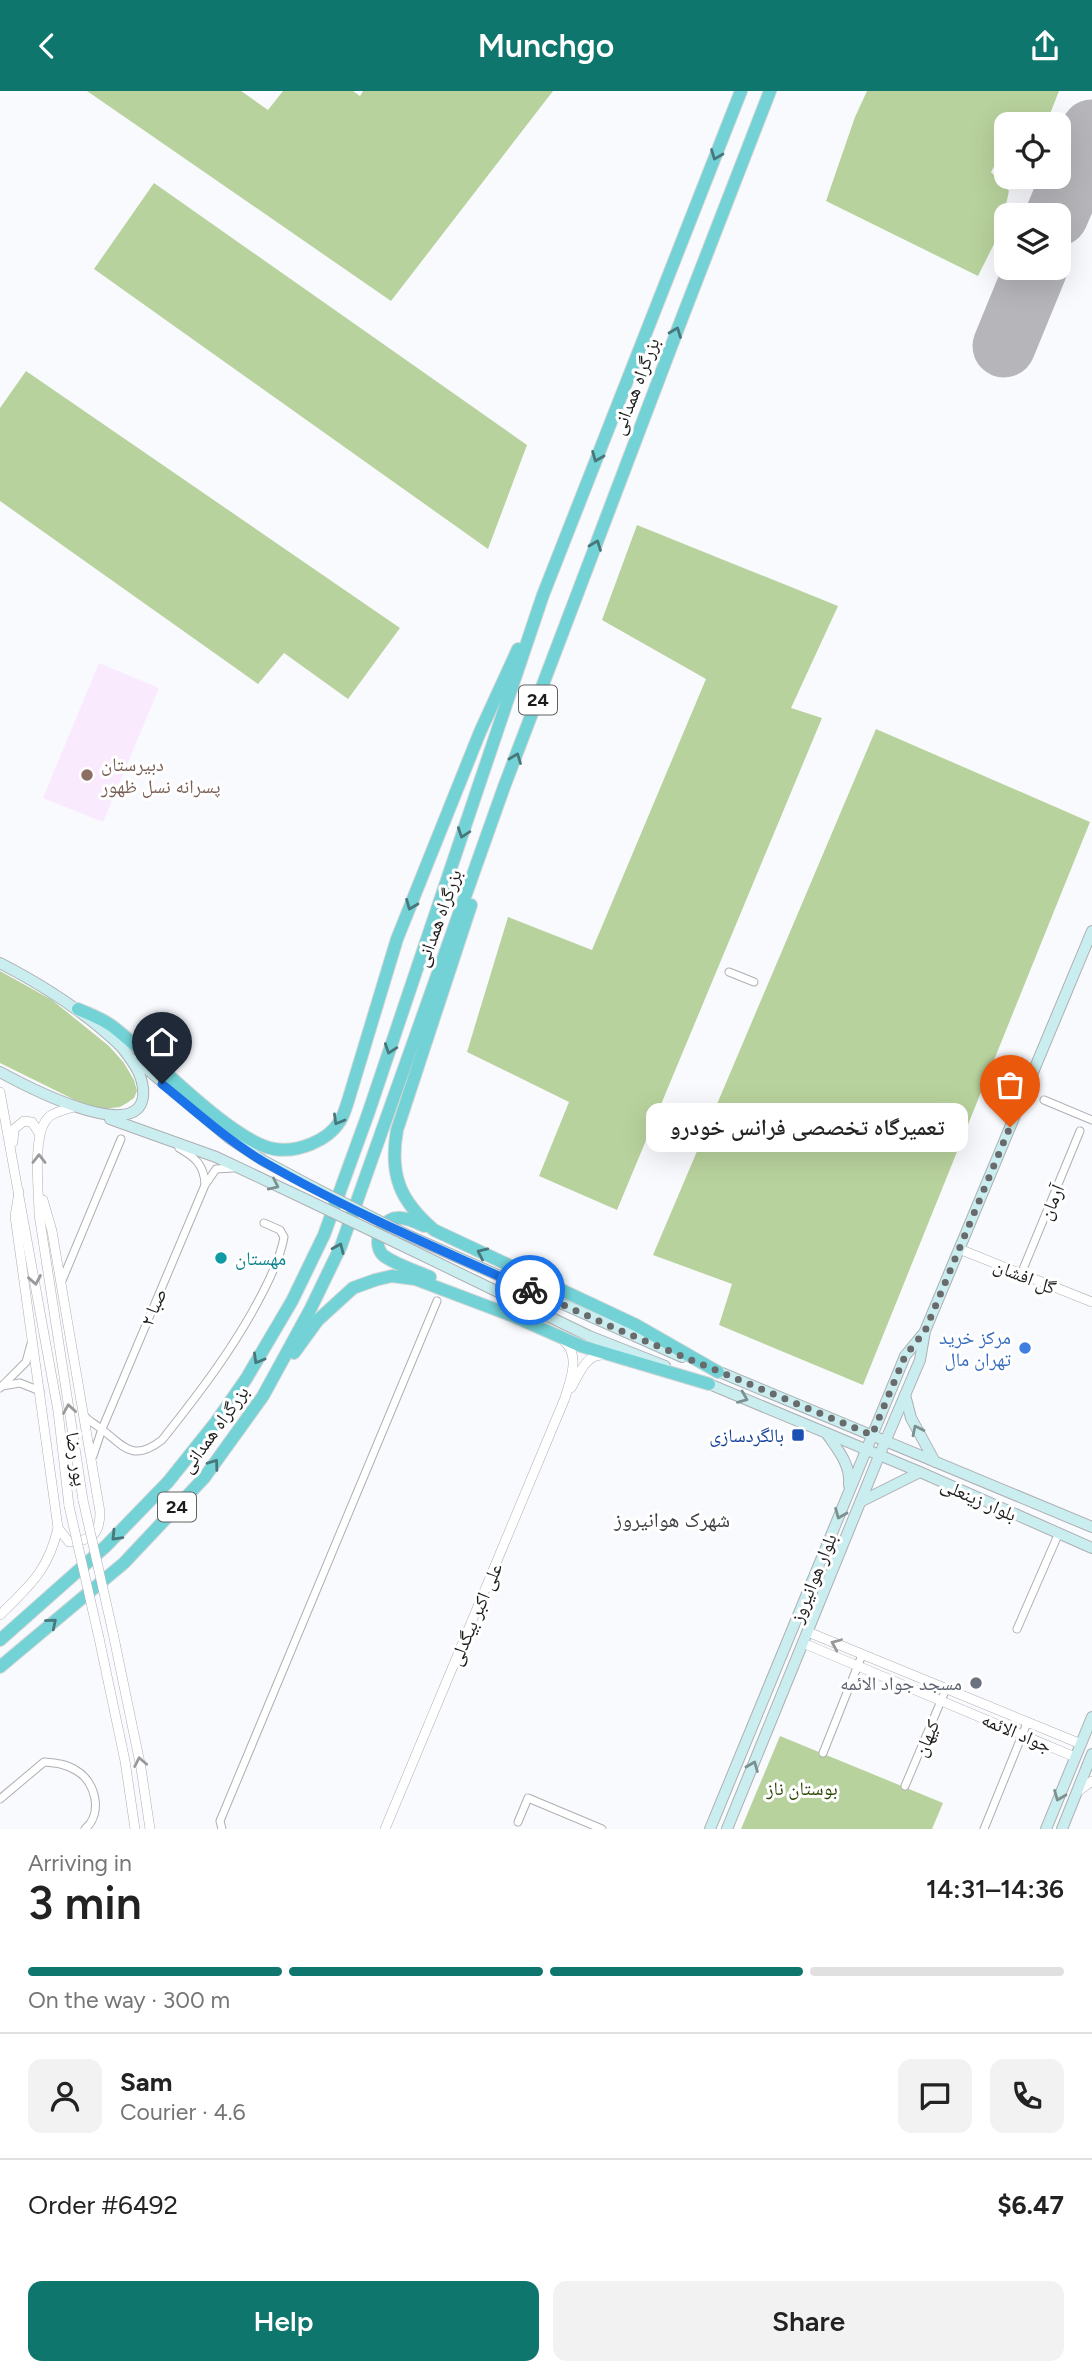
<!DOCTYPE html>
<html lang="en">
<head>
<meta charset="utf-8">
<style>
  body { margin:0; font-family:Figtree,"Noto Naskh Arabic",sans-serif; background:#f2f2f2; color:#222; height:100vh; display:flex; flex-direction:column; font-size:26px; white-space:nowrap }
  * { box-sizing:border-box; margin:0 }
  p { font-size:23px; color:#767676 }
  .icon { flex:none; width:38px; height:38px; fill:none; stroke:currentColor; stroke-width:2; stroke-linecap:round; stroke-linejoin:round }
  .map { position:relative; height:1738px; overflow:hidden }
  .sheet { display:flex; flex-direction:column; background:#fff; flex:1 }
  .sheet>* { flex:none }
  .buttons { position:absolute; left:994px; top:21px; display:grid; gap:14px }
  .buttons a { display:grid; place-items:center; width:77px; height:77px; border-radius:14px; background:#fff; box-shadow:0 7px 28px #0002; font-size:35px }
  .pin { position:absolute; display:grid; place-items:center; width:60px; height:60px; color:#fff; margin:-72px -30px; border-radius:50% 50% 50% 0; rotate:-45deg; box-shadow:0 0 7px #0007 }
  .pin .icon { rotate:45deg }
  .courier { position:absolute; display:grid; place-items:center; width:70px; height:70px; margin:-35px; border:5px solid #1a73e8; border-radius:50%; background:#fff; color:#222; box-shadow:0 2px 9px #0007 }
  .bubble { position:absolute; height:49px; border-radius:14px; background:#fff; box-shadow:0 7px 28px #0002; font-size:23px; font-weight:600; line-height:49px; text-align:center }
  .head em { font-style:normal; font-weight:600 }
  .head div { display:flex; flex-direction:column-reverse }
  .head { display:flex; align-items:center; justify-content:space-between; height:119px; padding:0 28px }
  h1 { font-size:46px; font-weight:600; line-height:52px }
  .bar { display:grid; grid-template-columns:repeat(4,1fr); gap:10px 7px; align-content:center; height:84px; padding:0 28px }
  .bar i { height:9px; border-radius:5px; background:#e0e0e0 }
  .bar .current { background:#0f766e }
  .bar p { grid-column:span 4 }
  .line { display:flex; align-items:center; gap:18px; padding:0 28px; border-top:2px solid #e0e0e0 }
  .line div { flex:1 }
  .round { display:grid; place-items:center; flex:none; width:74px; height:74px; border-radius:14px; background:#f2f2f2 }
  .action { display:flex; gap:14px; margin-top:auto; padding:14px 28px }
  .action a { flex:1; height:80px; border-radius:14px; background:#0f766e; color:#fff; font-size:28px; font-weight:600; line-height:80px; text-align:center }
  .action a+a { background:#f2f2f2; color:#222 }
  header { display:flex; justify-content:space-between; align-items:center; height:91px; padding:0 28px; background:#0f766e; color:#fff; font-size:32px; font-weight:600 }
  .map>svg:first-child { display:block }
  .education { fill:#f9eafe }
  .green { fill:#b8d29d }
  .lines { fill:none; stroke-linecap:round; stroke-linejoin:round }
  .runway { stroke:#b6b6ba; stroke-width:63 }
  .minor-casing { stroke:#aeafb3; stroke-width:9 }
  .tertiary-casing { stroke:#aeafb3; stroke-width:10 }
  .secondary-casing { stroke:#aeafb3; stroke-width:12 }
  .trunk-casing { stroke:#d6d6d6; stroke-width:14 }
  .minor { stroke:#fff; stroke-width:7 }
  .tertiary { stroke:#fff; stroke-width:9 }
  .secondary { stroke:#caeeef; stroke-width:10 }
  .trunk { stroke:#72d2d6; stroke-width:12 }
  .tertiary-bridge-casing { stroke:#aeafb3; stroke-width:10; stroke-linecap:butt }
  .secondary-bridge-casing { stroke:#aeafb3; stroke-width:12; stroke-linecap:butt }
  .tertiary-bridge { stroke:#fff; stroke-width:9 }
  .secondary-bridge { stroke:#caeeef; stroke-width:10 }
  .oneway { stroke:#47777a }
  .oneway2 { stroke:#999 }
  .oneway3 { stroke:#7c9090 }
  .done { stroke:#696a6c; stroke-width:7; stroke-dasharray:0 12.6 }
  .route { stroke:#1a73e8; stroke-width:9 }
  .education-dot { fill:#8d6e63; stroke:#fff; stroke-width:2.5 }
  .culture-dot { fill:#0f9aa8; stroke:#fff; stroke-width:2.5 }
  .shop-dot { fill:#3f7fe0; stroke:#fff; stroke-width:2.5 }
  .transit-dot { fill:#1a4fb4; stroke:#fff; stroke-width:2.5 }
  .worship-dot { fill:#6b7280; stroke:#fff; stroke-width:2.5 }
  .labels { text-anchor:middle; stroke-width:6; stroke-linejoin:round; paint-order:stroke }
  .shield { fill:#fff; stroke:#606061; stroke-width:2 }
  .shield-label { font-size:18px; font-weight:bold; fill:#1c1c1d }
  .street-label { font-size:19px; fill:#1c1c1d; stroke:#fff }
  .education-label { font-size:19px; fill:#785e54; stroke:#fff; text-anchor:start }
  .culture-label { font-size:19px; fill:#0d838f; stroke:#fff; text-anchor:start }
  .shop-label { font-size:19px; fill:#366cbe; stroke:#fff; text-anchor:end }
  .transit-label { font-size:19px; fill:#164399; stroke:#fff; text-anchor:end }
  .worship-label { font-size:19px; fill:#5b616d; stroke:#fff; text-anchor:end }
  .park-label { font-size:19px; fill:#2c4603; stroke:#fff }
  .neighbourhood-label { font-size:21px; fill:#404144; stroke:#fff }
</style>
</head>
<body>
<header><svg class="icon" aria-label="back" viewBox="0 0 24 24"><path d="M15 5l-7 7 7 7"/></svg>Munchgo<svg class="icon" aria-label="share" viewBox="0 0 24 24"><path d="M12 15V3M7 8l5-5 5 5M5 13v7h14v-7"/></svg></header>
<div class="map">
<svg width="1092" height="1738" viewBox="0 0 1092 1738">
  <rect width="100%" height="100%" fill="#f9fafe"/>
  <path class="education" d="M99 572 159 597 103 731 43 707Z"/>
  <g class="green">
    <path d="M87 0H241L268 19 283 0H353L360 5 363 0H553L391 210Z"/>
    <path d="M867 0H1059L1046 33H1006V58L1004 57 991 81 1009 100 1000 141 978 185 826 110 855 26Z"/>
    <path d="M154 92 527 354 488 458 94 178Z"/>
    <path d="M26 280 400 537 348 608 284 562 258 593 0 410V317Z"/>
    <path d="M637 434 838 515 791 617 822 627 617 1119 539 1085 569 1011 467 961 508 826 592 859 706 588 602 529Z"/>
    <path d="M876 638 1090 731 863 1294 719 1234 732 1193 653 1164Z"/>
    <path d="M0 880 52 909 109 955 124 972 134 989 137 1000 134 1007 127 1012 120 1016 102 1018 75 1009 0 972Z"/>
    <path d="M780 1645 943 1712 932 1738H741Z"/>
  </g>
  <g class="lines">
    <g class="runway">
      <path d="M1057 124 1092 40"/>
      <path d="M1004 255 1036 177"/>
    </g>
    <g class="minor-casing">
      <g id="minor">
        <path d="M729 881 754 891"/>
        <path d="M1044 1009 1092 1029"/>
        <path d="M179 1057C195 1066 204 1074 205 1093"/>
        <path d="M1021 1183 1080 1040"/>
        <path d="M61 1192 121 1048"/>
        <path d="M2 1295 20 1292 40 1300"/>
        <path d="M0 1297 26 1271 31 1253"/>
        <path d="M83 1323C88 1330 94 1332 100 1337 124 1355 132 1372 162 1349 201 1300 237 1253 265 1197 273 1181 281 1164 284 1146L280 1139 264 1132"/>
        <path d="M93 1365 102 1338 205 1094 216 1078 233 1077"/>
        <path d="M1017 1538 1058 1444"/>
        <path d="M823 1662 862 1564"/>
        <path d="M905 1695 946 1598"/>
        <path d="M0 1708 44 1671C56 1672 67 1673 77 1680 96 1691 103 1723 85 1738"/>
        <path d="M518 1731 528 1707 602 1738"/>
        <path d="M222 1738 220 1730 437 1210"/>
        <path d="M984 1738 1027 1632"/>
      </g>
    </g>
    <g class="tertiary-casing">
      <g id="tertiary">
        <path d="M0 1001 58 1320 69 1415"/>
        <path d="M76 1015C68 1018 57 1020 50 1025 31 1039 39 1100 39 1123L83 1409"/>
        <path d="M13 1051 14 1038 24 1030 32 1031 39 1042"/>
        <path d="M43 1109 52 1140 100 1421C100 1443 92 1450 69 1451L58 1437"/>
        <path d="M959 1158 1092 1211"/>
        <path d="M571 1297C579 1284 585 1264 602 1264"/>
        <path d="M0 1524C30 1494 48 1480 58 1437L15 1125 19 1101"/>
        <path d="M808 1541 1081 1653"/>
        <path d="M113 1542 141 1677 150 1738"/>
        <path d="M99 1547 125 1670 135 1738"/>
        <path d="M803 1552 1075 1666"/>
        <path d="M1077 1701 1092 1690"/>
        <path d="M385 1738 565 1307C570 1289 581 1265 564 1250"/>
      </g>
    </g>
    <g class="secondary-casing">
      <g id="secondary">
        <path d="M0 872C35 890 68 910 99 936 107 943 116 950 123 958 134 972 145 987 143 1006 136 1054 22 993 0 981"/>
        <path d="M136 969 229 1047 264 1070 311 1095"/>
        <path d="M110 1028 216 1066 305 1108"/>
        <path d="M403 1142 682 1266"/>
        <path d="M395 1151 589 1245 665 1275"/>
        <path d="M710 1277 1092 1436"/>
        <path d="M702 1290 920 1381 1092 1457"/>
        <path d="M905 1304 911 1327 935 1371"/>
        <path d="M827 1343C838 1359 851 1374 849 1394"/>
        <path d="M862 1410 920 1381"/>
        <path d="M710 1738 905 1265 923 1243"/>
        <path d="M727 1738 879 1365 920 1269 925 1240 1092 840"/>
        <path d="M1046 1738 1092 1626"/>
        <path d="M1062 1738 1092 1663"/>
      </g>
    </g>
    <g class="trunk-casing">
      <g id="trunk">
        <path d="M471 814 397 1039C389 1084 400 1110 434 1139L636 1234 718 1281"/>
        <path d="M78 918C89 923 101 927 112 935 151 964 230 1050 274 1058 297 1062 328 1050 340 1030 344 1024 346 1016 348 1010L397 848 480 641 518 558"/>
        <path d="M424 1135C416 1131 406 1126 397 1127 381 1128 371 1154 384 1165 397 1174 416 1180 430 1186"/>
        <path d="M294 1262 318 1229 353 1197 375 1189 392 1185 415 1188 513 1225 581 1255 709 1293"/>
        <path d="M0 1549 106 1455 168 1391 216 1331 246 1288 292 1210 324 1144 368 1023 543 504 741 0"/>
        <path d="M0 1576 124 1472 204 1387 263 1305 310 1219 341 1155 504 696 682 227 770 0"/>
      </g>
    </g>
    <use href="#minor" class="minor"/>
    <use href="#tertiary" class="tertiary"/>
    <use href="#secondary" class="secondary"/>
    <use href="#trunk" class="trunk"/>
    <g class="tertiary-bridge-casing">
      <g id="tertiary-bridge">
        <path d="M83 1409 113 1542"/>
        <path d="M69 1415 99 1547"/>
      </g>
    </g>
    <g class="secondary-bridge-casing">
      <g id="secondary-bridge">
        <path d="M311 1095 403 1142"/>
        <path d="M305 1108 395 1151"/>
      </g>
    </g>
    <use href="#tertiary-bridge" class="tertiary-bridge"/>
    <use href="#secondary-bridge" class="secondary-bridge"/>
  </g>
  <defs><path id="oneway-chevron" d="M-2-3.5L2.5 0L-2 3.5" fill="none" stroke-width="1.6" stroke-linecap="round" stroke-linejoin="round" transform="scale(1.75)"/></defs>
  <g class="oneway">
    <use href="#oneway-chevron" transform="translate(716 64) rotate(111)"/>
    <use href="#oneway-chevron" transform="translate(676 241) rotate(-69)"/>
    <use href="#oneway-chevron" transform="translate(597 366) rotate(112)"/>
    <use href="#oneway-chevron" transform="translate(596 454) rotate(-69)"/>
    <use href="#oneway-chevron" transform="translate(516 667) rotate(-69)"/>
    <use href="#oneway-chevron" transform="translate(463 742) rotate(109)"/>
    <use href="#oneway-chevron" transform="translate(411 814) rotate(112)"/>
    <use href="#oneway-chevron" transform="translate(390 958) rotate(109)"/>
    <use href="#oneway-chevron" transform="translate(338 1029) rotate(120)"/>
    <use href="#oneway-chevron" transform="translate(339 1157) rotate(-66)"/>
    <use href="#oneway-chevron" transform="translate(482 1162) rotate(-155)"/>
    <use href="#oneway-chevron" transform="translate(258 1268) rotate(120)"/>
    <use href="#oneway-chevron" transform="translate(214 1373) rotate(-54)"/>
    <use href="#oneway-chevron" transform="translate(116 1445) rotate(134)"/>
    <use href="#oneway-chevron" transform="translate(52 1532) rotate(-40)"/>
  </g>
  <g class="oneway2">
    <use href="#oneway-chevron" transform="translate(39 1068) rotate(-90)"/>
    <use href="#oneway-chevron" transform="translate(35 1189) rotate(80)"/>
    <use href="#oneway-chevron" transform="translate(69 1318) rotate(-99)"/>
    <use href="#oneway-chevron" transform="translate(836 1553) rotate(-157)"/>
    <use href="#oneway-chevron" transform="translate(140 1671) rotate(-101)"/>
  </g>
  <g class="oneway3">
    <use href="#oneway-chevron" transform="translate(274 1094) rotate(25)"/>
    <use href="#oneway-chevron" transform="translate(743 1307) rotate(22)"/>
    <use href="#oneway-chevron" transform="translate(917 1339) rotate(-116)"/>
    <use href="#oneway-chevron" transform="translate(840 1423) rotate(112)"/>
    <use href="#oneway-chevron" transform="translate(753 1675) rotate(-68)"/>
    <use href="#oneway-chevron" transform="translate(1059 1705) rotate(112)"/>
  </g>
  <g class="lines">
    <path class="done" d="M530 1199 619 1239 872 1344 905 1265 925 1240 1010 1036"/>
    <path class="route" d="M162 993C195 1020 227 1049 264 1071 349 1120 441 1159 530 1199"/>
  </g>
  <circle class="education-dot" cx="87" cy="684" r="7"/>
  <circle class="culture-dot" cx="221" cy="1167" r="7"/>
  <circle class="shop-dot" cx="1025" cy="1257" r="7"/>
  <rect class="transit-dot" x="791" y="1337" width="14" height="14" rx="3.5"/>
  <circle class="worship-dot" cx="976" cy="1592" r="7"/>
  <g class="labels">
    <g class="shield">
      <rect x="519" y="594.5" width="38" height="29" rx="5"/>
      <rect x="158" y="1401.5" width="38" height="29" rx="5"/>
    </g>
    <g class="shield-label">
      <text x="538" y="615">24</text>
      <text x="177" y="1422">24</text>
    </g>
    <g class="street-label">
      <text transform="translate(635 295) rotate(-69)" y="7">بزرگراه همدانی</text>
      <text transform="translate(438 827) rotate(-70)" y="7">بزرگراه همدانی</text>
      <text transform="translate(1051 1111) rotate(-67)" y="7">آرمان</text>
      <text transform="translate(1025 1185) rotate(22)" y="7">گل افشان</text>
      <text transform="translate(153 1216) rotate(-67)" y="7">صبا ۲</text>
      <text transform="translate(214 1338) rotate(-54)" y="7">بزرگراه همدانی</text>
      <text transform="translate(77 1368) rotate(81)" y="7">پور رضا</text>
      <text transform="translate(979 1408) rotate(24)" y="7">بلوار زینعلی</text>
      <text transform="translate(813 1487) rotate(-68)" y="7">بلوار هوانیروز</text>
      <text transform="translate(475 1523) rotate(-67)" y="7">علی اکبر بیگدلی</text>
      <text transform="translate(1017 1641) rotate(23)" y="7">جواد الائمه</text>
      <text transform="translate(926 1647) rotate(-67)" y="7">کیهان</text>
    </g>
    <g class="education-label">
      <text x="101" y="680">دبیرستان<tspan x="101" dy="22">پسرانه نسل ظهور</tspan></text>
    </g>
    <g class="culture-label">
      <text x="235" y="1174">مهستان</text>
    </g>
    <g class="shop-label">
      <text x="1011" y="1253">مرکز خرید<tspan x="1011" dy="22">تهران مال</tspan></text>
    </g>
    <g class="transit-label">
      <text x="784" y="1351">بالگردسازی</text>
    </g>
    <g class="worship-label">
      <text x="962" y="1599">مسجد جواد الائمه</text>
    </g>
    <g class="park-label">
      <text x="802" y="1704">بوستان ناز</text>
    </g>
    <g class="neighbourhood-label">
      <text x="672" y="1436">شهرک هوانیروز</text>
    </g>
  </g>
</svg>
<div class="buttons">
<a><svg class="icon" aria-label="locate" viewBox="0 0 24 24"><circle cx="12" cy="12" r="6"/><path d="M12 2v4M12 18v4M2 12h4M18 12h4"/></svg></a>
<a><svg class="icon" aria-label="layers" viewBox="0 0 24 24"><path d="M12 4l9 5-9 5-9-5zM3 14l9 5 9-5"/></svg></a>
</div>
<div class="pin" style="left:1010px;top:1036px;background:#ea580c"><svg class="icon" aria-label="bag" viewBox="0 0 24 24"><path d="M5 8h14l-1 12H6zM9 8a3 3 0 0 1 6 0"/></svg></div>
<div class="pin" style="left:162px;top:993px;background:#1f2937"><svg class="icon" aria-label="home" viewBox="0 0 24 24"><path d="M3 11l9-7 9 7M6 9v11h12V9"/></svg></div>
<div class="courier" style="left:530px;top:1199px"><svg class="icon" aria-label="bike" viewBox="0 0 24 24"><circle cx="6" cy="16" r="4"/><circle cx="18" cy="16" r="4"/><path d="M6 16l4-8h5l3 8M10 8l3 8H6M13 5h3"/></svg></div>
<div class="bubble" style="left:646px;top:1012px;width:322px">تعمیرگاه تخصصی فرانس خودرو</div>
</div>
<section class="sheet">
<div class="head"><div><h1>3 min</h1><p>Arriving in</p></div><em>14:31–14:36</em></div>
<div class="bar"><i class="current"></i><i class="current"></i><i class="current"></i><i></i><p>On the way · 300 m</p></div>
<div class="line" style="height:126px"><a class="round"><svg class="icon" aria-label="person" viewBox="0 0 24 24"><circle cx="12" cy="8" r="4"/><path d="M4 21q1-7 8-7t8 7"/></svg></a><div><b>Sam</b><p>Courier · 4.6</p></div><a class="round"><svg class="icon" aria-label="chat" viewBox="0 0 24 24"><path d="M4 5h16v11H9l-5 4z"/></svg></a><a class="round"><svg class="icon" aria-label="phone" viewBox="0 0 24 24"><path d="M5 4h4l2 5-3 2q2 4 5 5l2-3 5 2v4C11 20 4 13 5 4z"/></svg></a></div>
<div class="line" style="height:91px"><div>Order #6492</div><b>$6.47</b></div>
<div class="action"><a>Help</a><a>Share</a></div>
</section>
</body>
</html>
